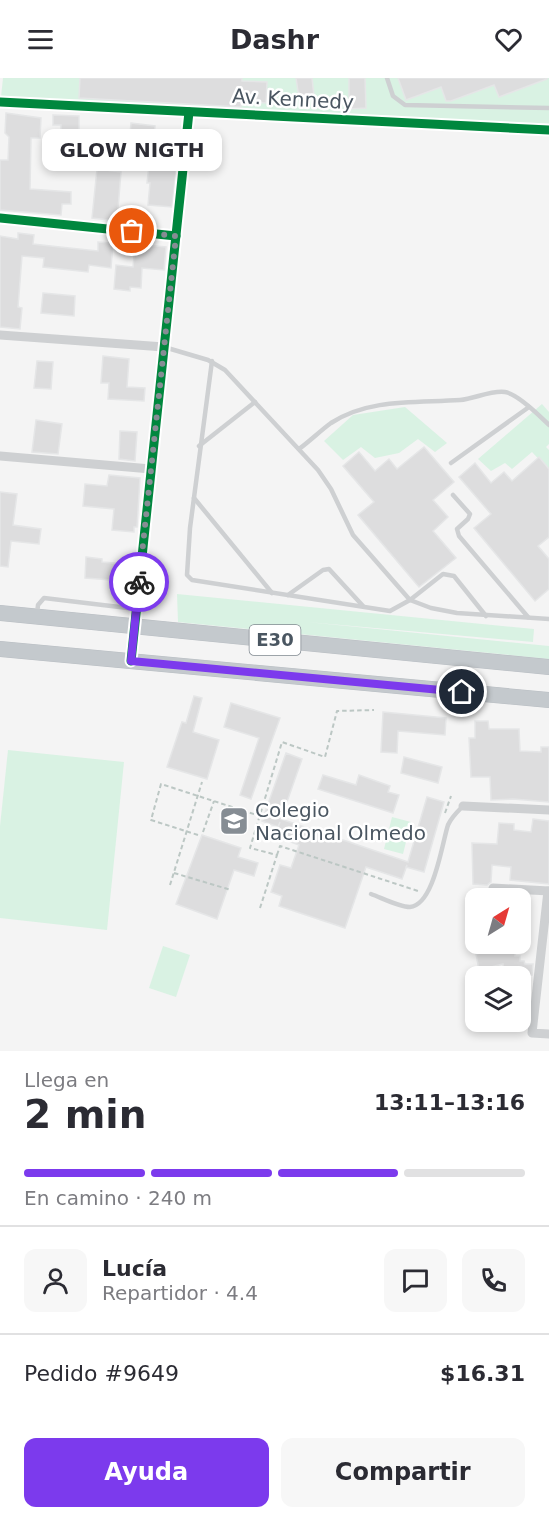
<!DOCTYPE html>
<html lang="es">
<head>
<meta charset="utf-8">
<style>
  body { margin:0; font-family:"DejaVu Sans",sans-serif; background:#f7f7f7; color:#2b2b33; height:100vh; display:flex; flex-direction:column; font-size:22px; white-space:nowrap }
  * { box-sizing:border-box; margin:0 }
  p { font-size:20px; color:#7c7c81 }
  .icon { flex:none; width:33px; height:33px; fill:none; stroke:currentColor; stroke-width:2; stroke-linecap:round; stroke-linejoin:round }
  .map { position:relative; height:973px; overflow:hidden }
  .panel { display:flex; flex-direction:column; background:#fff; flex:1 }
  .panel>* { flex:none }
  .needle { width:39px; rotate:37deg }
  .buttons { position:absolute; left:465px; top:810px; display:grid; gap:12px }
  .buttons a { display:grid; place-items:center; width:66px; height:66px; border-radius:12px; background:#fff; box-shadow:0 3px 9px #0003; font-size:30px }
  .pin { position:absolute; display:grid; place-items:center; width:51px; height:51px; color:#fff; margin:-26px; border:3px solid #fff; border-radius:50%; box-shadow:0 2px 6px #0007 }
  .courier { position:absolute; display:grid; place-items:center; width:60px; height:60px; margin:-30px; border:4px solid #7c3aed; border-radius:50%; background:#fff; color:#222; box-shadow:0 2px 8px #0007 }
  .bubble { position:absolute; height:42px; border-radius:12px; background:#fff; box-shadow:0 3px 9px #0003; font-size:20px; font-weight:700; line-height:42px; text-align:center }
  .summary em { font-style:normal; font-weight:700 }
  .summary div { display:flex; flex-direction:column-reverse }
  .summary { display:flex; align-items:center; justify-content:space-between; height:102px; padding:0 24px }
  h1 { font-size:39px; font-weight:700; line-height:45px }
  .bar { display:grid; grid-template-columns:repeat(4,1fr); gap:9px 6px; align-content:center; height:72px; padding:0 24px }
  .bar i { height:8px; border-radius:4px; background:#e1e1e2 }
  .bar .current { background:#7c3aed }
  .bar p { grid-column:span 4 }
  .line { display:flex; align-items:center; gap:15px; padding:0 24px; border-top:2px solid #e1e1e2 }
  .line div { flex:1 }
  .round { display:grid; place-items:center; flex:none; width:63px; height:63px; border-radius:12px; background:#f7f7f7 }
  .cta { display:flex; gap:12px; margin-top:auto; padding:12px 24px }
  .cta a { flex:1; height:69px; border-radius:12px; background:#7c3aed; color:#fff; font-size:24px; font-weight:700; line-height:69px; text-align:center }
  .cta a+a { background:#f7f7f7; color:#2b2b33 }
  header { display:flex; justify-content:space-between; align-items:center; height:78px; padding:0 24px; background:#fff; font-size:27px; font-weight:700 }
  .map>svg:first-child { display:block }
  .green { fill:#d9f2e3 }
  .building { fill:#ddddde; stroke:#e5e6e7; stroke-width:1.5 }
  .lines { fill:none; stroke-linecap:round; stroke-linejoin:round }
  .trunk-casing { stroke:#b9bec3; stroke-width:16 }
  .path { stroke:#bcc7c4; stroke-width:2; stroke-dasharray:4.5 3; stroke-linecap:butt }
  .service { stroke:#ced0d2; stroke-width:4.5 }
  .minor { stroke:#ced0d2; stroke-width:9 }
  .trunk { stroke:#c4c9cd; stroke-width:15 }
  .cycleway-casing { stroke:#fff; stroke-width:13 }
  .cycleway { stroke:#00873e; stroke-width:9 }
  .done { stroke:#868d94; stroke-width:6; stroke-dasharray:0 10.8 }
  .route { stroke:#7c3aed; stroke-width:8 }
  .labels { text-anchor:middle; stroke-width:5; stroke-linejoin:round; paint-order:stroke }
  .shield { fill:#fff; stroke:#808990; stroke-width:1.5 }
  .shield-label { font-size:18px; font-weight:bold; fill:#4a5661 }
  .street-label { font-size:20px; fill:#4a5661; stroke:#fff }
  .poi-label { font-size:20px; fill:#4a5661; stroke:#fff; text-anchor:start }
</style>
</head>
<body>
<header><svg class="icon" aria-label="menu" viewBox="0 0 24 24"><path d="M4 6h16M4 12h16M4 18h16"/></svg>Dashr<svg class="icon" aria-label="heart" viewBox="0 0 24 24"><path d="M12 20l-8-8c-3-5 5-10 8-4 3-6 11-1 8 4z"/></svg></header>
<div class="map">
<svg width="549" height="973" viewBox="0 0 549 973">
  <rect width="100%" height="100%" fill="#f4f4f4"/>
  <g class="green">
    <path d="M3 0H549V49L1 19Z"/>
    <path d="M542 326 549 334V366L546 369 549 372V392L532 374 512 391 505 385 491 393 478 381Z"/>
    <path d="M405 329 447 365 435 374 418 361 399 375 375 380 361 369 343 382 324 363 353 337Z"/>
    <path d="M177 516 534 551 533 564 307 544 549 568V581L178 544Z"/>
    <path d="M8 672 124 684 107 852 0 840V748Z"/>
    <path d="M392 739 411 744 403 776 384 771Z"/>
    <path d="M163 868 190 877 176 919 149 910Z"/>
  </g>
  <g class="building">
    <path d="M80 0H242V3L267 4 266 25 241 23V29L79 20Z"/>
    <path d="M296 0H312L314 18 299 20Z"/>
    <path d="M349 0H365L366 30 349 31Z"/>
    <path d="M398 0H547V1L499 19 494 7 451 23H446L441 9 406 22Z"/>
    <path d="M6 35 41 40 40 60H31L30 111 71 114V126H62L61 137 0 132V82H8L9 59 5 55Z"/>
    <path d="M53 37 79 38V58L98 59 96 83 77 82 78 74H61V47H53Z"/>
    <path d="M131 45 155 48 153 67 175 70 173 88 176 93 172 129 148 127 150 105H147L151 70 129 68Z"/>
    <path d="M97 91 121 94 117 143 92 140Z"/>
    <path d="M18 155 34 157 33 166 60 169 98 173V164L113 165 111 190 89 187 88 194 43 189 44 180 22 178 18 229 22 230 20 251 0 249V158L18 161Z"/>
    <path d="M135 166 166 169 164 192 142 190 141 210 130 209V213L114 211 116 187 133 189Z"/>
    <path d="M43 215 75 218 74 238 41 235Z"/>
    <path d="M103 278 129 281 127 309 145 310 144 323 108 321 109 305H101Z"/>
    <path d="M37 283 53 284 51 311 34 310Z"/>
    <path d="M36 342 62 346 58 376 32 374Z"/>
    <path d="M120 353 137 354 135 383 119 381Z"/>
    <path d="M424 369 454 404 433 422 448 439 433 453 456 480 419 509 358 437 374 424 343 388 359 374 375 393 389 381 397 391Z"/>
    <path d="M539 379 549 391V459L538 468 549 481V511L535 523 474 450 491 436 459 399 475 385 491 405 504 394 512 403Z"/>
    <path d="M109 397 140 400 137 449H134V454L112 452 114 431 83 428 85 406 107 408Z"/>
    <path d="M0 414 17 416 13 447 41 451 39 466 11 463 8 489 0 488Z"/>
    <path d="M86 479 102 481V484L126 486 124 503 85 500Z"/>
    <path d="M194 618 202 620 193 654 219 662 207 701 167 689 182 644 186 645Z"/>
    <path d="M231 625 280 640 251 721 240 717 259 660 224 649Z"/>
    <path d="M383 634 446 640 445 657 398 653 397 675 381 674Z"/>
    <path d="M475 643H488L489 651H519L520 673 541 674V669H549V724L513 721 491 722 490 699H471L469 660H475Z"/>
    <path d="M286 675 302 681 281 741 408 784 427 719 444 724 424 794 406 789 407 787 402 801 366 789 345 850 279 828 282 818 271 814 280 787 291 790 299 767 275 758 280 744 278 749 262 743Z"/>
    <path d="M404 679 442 689 438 705 401 695Z"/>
    <path d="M323 697 356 707 359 697 390 708 388 714 399 717 393 735 318 711Z"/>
    <path d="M533 741 549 743V806L510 802 511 789 492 787 491 804 487 807 473 806 472 765 497 766 499 745 514 746V752L531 754Z"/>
    <path d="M202 757 241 770 238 779 258 785 254 798 234 792 217 841 176 826Z"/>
    <path d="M514 866 515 878H520V883H524L525 886H533L532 897 505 898 503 886 479 892 476 876 500 870 499 867Z"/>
  </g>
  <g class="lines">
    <g class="trunk-casing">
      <g id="trunk">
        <path d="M0 535 549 589"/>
        <path d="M0 571 549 622"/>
      </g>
    </g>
    <g class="path">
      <path d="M445 735 451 718"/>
      <path d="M203 754 214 723"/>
      <path d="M198 757 151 742 161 706 260 738"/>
      <path d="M277 777 280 768 418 813"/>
      <path d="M174 795 231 812"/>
      <path d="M170 807 202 704"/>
      <path d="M260 830 277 777 250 770 282 664 325 679 337 633 374 632"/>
    </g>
    <g class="service">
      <path d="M387 0 393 18 405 27 549 30"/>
      <path d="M164 269 208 282 225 292 318 392 331 411 353 457 410 522 431 530 457 535 549 541"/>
      <path d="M212 283 190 450 187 497 192 502 390 533 410 522 443 496 454 498 486 538"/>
      <path d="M199 368 255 324"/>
      <path d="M299 371C310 363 320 353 331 345 369 320 417 325 460 322 474 321 491 312 505 314 518 316 540 338 549 347"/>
      <path d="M451 385 529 329"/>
      <path d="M453 417 470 436 468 441 457 451 459 458 528 539"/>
      <path d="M194 420 272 515"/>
      <path d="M288 517 323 492 329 491 363 528"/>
      <path d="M37 536 38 527 44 520 136 531"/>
      <path d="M371 816C382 820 399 829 410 829 434 827 442 765 448 747 451 740 457 734 462 729"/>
    </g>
    <g class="minor">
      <path d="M0 24 549 52"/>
      <path d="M0 140 176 158"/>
      <path d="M0 257 164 269"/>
      <path d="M0 378 151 391"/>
      <path d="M131 583 189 34"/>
      <path d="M463 728 549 732"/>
      <path d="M493 810 549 813"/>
      <path d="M548 813 532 955 549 956"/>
    </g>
    <use href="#trunk" class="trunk"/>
    <g class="cycleway-casing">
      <g id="cycleway">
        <path d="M0 24 549 52"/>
        <path d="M0 140 176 158"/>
        <path d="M131 583 189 34"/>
      </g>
    </g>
    <use href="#cycleway" class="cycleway"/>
  </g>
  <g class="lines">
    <path class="done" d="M132 153 176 158 139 504"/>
    <path class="route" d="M139 504 131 583 462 614"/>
  </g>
  <defs>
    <g id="school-square" transform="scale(1.5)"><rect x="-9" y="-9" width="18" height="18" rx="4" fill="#868d94" stroke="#fff"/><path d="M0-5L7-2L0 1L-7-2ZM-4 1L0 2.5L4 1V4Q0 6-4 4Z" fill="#fff"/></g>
  </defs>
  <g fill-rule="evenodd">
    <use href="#school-square" x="234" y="743"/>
  </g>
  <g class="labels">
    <rect class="shield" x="249.5" y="547" width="51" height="30" rx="4.5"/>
    <g class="shield-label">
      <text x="275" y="568">E30</text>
    </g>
    <g class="street-label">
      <text transform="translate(293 21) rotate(3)" y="7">Av. Kennedy</text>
    </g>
    <g class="poi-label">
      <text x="255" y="739">Colegio<tspan x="255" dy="23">Nacional Olmedo</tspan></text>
    </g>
  </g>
</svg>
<div class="buttons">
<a><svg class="needle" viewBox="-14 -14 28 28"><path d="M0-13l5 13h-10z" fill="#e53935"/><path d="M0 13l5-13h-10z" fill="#7c7c81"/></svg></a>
<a><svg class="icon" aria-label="layers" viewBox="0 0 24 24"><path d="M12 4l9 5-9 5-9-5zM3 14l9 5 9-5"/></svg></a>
</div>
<div class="pin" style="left:132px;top:153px;background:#ea580c"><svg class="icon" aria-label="bag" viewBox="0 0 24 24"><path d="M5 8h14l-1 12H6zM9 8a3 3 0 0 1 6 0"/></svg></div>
<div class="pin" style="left:462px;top:614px;background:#1f2937"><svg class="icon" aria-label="home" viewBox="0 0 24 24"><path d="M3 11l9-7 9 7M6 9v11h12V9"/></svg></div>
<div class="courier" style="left:139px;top:504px"><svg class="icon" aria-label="bike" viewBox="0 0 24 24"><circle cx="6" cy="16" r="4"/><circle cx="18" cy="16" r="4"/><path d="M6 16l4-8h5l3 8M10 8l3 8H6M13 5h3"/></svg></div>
<div class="bubble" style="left:42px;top:51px;width:180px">GLOW NIGTH</div>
</div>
<section class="panel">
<div class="summary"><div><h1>2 min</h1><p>Llega en</p></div><em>13:11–13:16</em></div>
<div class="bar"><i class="current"></i><i class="current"></i><i class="current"></i><i></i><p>En camino · 240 m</p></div>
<div class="line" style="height:108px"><a class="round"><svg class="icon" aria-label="person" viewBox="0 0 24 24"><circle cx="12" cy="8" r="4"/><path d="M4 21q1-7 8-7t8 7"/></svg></a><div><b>Lucía</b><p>Repartidor · 4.4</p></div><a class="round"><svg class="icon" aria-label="chat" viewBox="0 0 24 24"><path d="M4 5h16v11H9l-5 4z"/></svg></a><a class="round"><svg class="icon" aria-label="phone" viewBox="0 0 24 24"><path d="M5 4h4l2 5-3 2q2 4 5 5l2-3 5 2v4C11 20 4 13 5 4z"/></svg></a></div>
<div class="line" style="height:78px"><div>Pedido #9649</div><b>$16.31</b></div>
<div class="cta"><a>Ayuda</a><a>Compartir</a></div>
</section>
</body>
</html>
